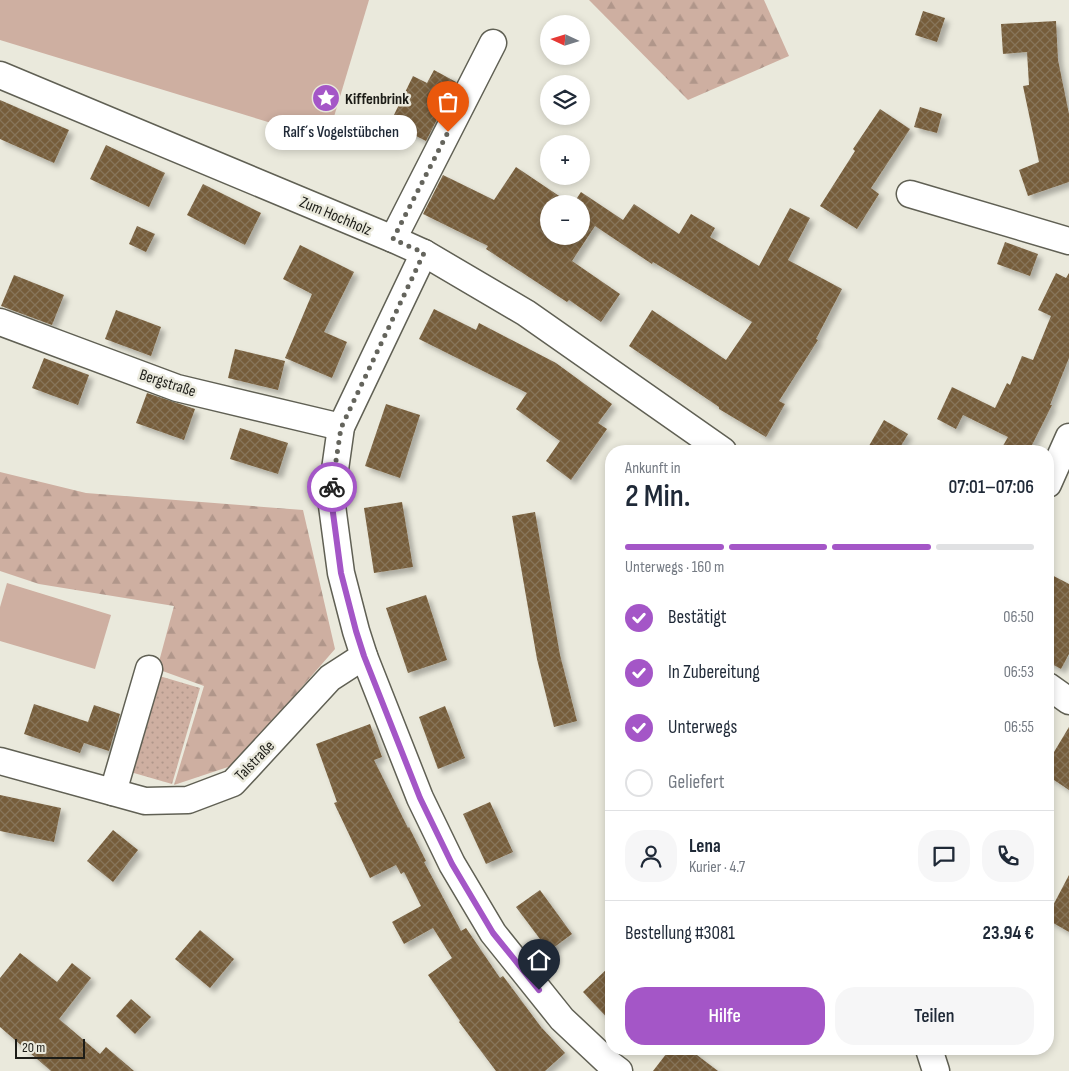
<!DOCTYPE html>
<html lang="de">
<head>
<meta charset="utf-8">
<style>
  body { margin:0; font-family:"Sofia Sans Condensed",sans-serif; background:#f6f6f7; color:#1f2937; height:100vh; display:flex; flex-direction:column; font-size:19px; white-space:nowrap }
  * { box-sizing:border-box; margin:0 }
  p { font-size:16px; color:#747a83 }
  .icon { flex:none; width:28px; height:28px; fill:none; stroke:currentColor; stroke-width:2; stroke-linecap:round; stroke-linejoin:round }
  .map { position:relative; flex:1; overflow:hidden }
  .details { position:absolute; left:605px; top:445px; width:449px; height:610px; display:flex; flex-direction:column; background:#fff; border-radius:20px; box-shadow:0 2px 8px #0003 }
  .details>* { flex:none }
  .needle { width:32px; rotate:274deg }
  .controls { position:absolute; left:540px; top:15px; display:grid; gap:10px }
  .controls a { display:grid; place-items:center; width:50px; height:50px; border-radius:50%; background:#fff; box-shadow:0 2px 8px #0003; font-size:25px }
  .scale { position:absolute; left:15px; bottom:12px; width:70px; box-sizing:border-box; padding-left:5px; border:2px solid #1c1c17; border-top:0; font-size:14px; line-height:18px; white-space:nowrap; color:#1c1c17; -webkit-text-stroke:4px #eae9dc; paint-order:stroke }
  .pin { position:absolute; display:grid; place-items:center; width:42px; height:42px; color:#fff; margin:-51px -21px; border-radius:50% 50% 50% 0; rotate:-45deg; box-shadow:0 0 5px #0007 }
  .pin .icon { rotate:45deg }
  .courier { position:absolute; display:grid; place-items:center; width:50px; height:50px; margin:-25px; border:4px solid #a456c7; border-radius:50%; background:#fff; color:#222; box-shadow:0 1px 6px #0007 }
  .bubble { position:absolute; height:35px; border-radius:18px; background:#fff; box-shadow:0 2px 8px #0003; font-size:16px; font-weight:600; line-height:35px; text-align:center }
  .head em { font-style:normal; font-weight:600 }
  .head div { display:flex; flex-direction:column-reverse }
  .head { display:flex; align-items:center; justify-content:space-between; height:85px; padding:0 20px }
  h1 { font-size:32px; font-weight:600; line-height:38px }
  .bar { display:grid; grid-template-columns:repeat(4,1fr); gap:8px 5px; align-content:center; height:60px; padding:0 20px }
  .bar i { height:6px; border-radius:4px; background:#e0e1e3 }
  .bar .selected { background:#a456c7 }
  .bar p { grid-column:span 4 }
  .line { display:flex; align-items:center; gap:12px; padding:0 20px; border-top:1px solid #e0e1e3 }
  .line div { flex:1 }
  .round { display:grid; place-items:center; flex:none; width:52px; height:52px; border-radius:20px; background:#f6f6f7 }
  ol { padding:0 20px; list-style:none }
  li { display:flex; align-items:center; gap:15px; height:55px }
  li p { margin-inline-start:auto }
  li .icon { padding:5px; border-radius:50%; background:#a456c7; color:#fff; stroke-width:4 }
  li:last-child { color:#747a83 }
  li i { width:28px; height:28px; border:2px solid #e0e1e3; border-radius:50% }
  .button { display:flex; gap:10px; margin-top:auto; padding:10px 20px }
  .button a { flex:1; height:58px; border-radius:20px; background:#a456c7; color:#fff; font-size:20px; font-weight:600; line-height:58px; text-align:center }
  .button a+a { background:#f6f6f7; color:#1f2937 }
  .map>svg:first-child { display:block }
  .grass { fill:#ceafa1 }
  .forest { fill:url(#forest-firs) }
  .park { fill:url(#park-dots) }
  .building { fill:url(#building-cross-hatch); filter:url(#shadow) }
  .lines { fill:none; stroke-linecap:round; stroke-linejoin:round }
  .minor-casing { stroke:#606054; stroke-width:29 }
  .minor { stroke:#fff; stroke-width:26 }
  .done { stroke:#64645c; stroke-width:5; stroke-dasharray:0 9 }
  .route { stroke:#a456c7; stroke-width:6 }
  .labels { text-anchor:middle; stroke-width:5; stroke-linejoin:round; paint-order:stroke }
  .poi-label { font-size:16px; font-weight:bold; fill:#1c1c17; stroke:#eae9dc; text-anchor:start }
  .street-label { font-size:16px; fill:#1c1c17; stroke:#eae9dc }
</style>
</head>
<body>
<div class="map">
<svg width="1069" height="1071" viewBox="0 0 1069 1071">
  <defs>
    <pattern id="forest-firs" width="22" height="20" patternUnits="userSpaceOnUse" patternTransform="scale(1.25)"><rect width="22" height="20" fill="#ceafa1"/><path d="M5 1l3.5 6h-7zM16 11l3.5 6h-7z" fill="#b0968a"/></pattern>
    <pattern id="park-dots" width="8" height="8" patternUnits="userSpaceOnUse" patternTransform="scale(1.25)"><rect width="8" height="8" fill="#ceafa1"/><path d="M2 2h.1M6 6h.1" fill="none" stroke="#b0968a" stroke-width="1.8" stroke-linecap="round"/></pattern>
    <pattern id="building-cross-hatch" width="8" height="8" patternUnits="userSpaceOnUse" patternTransform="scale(1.25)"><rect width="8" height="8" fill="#765d3b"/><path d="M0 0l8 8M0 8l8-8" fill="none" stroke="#87745a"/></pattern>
    <filter id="shadow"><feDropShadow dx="4.5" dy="4.5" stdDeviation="2.5" flood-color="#0004"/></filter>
  </defs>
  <rect width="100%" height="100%" fill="#eae9dc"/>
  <g class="grass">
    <path d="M0 0H369L327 140 0 40Z"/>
    <path d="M7 583 111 615 95 669 0 641V607Z"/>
  </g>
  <g class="forest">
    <path d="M589 0H764L789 56 688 100Z"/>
    <path d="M0 472 86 493 303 510 335 649 234 765 174 785 204 686 157 669 174 606 39 584 0 571Z"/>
  </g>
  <path class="park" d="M156 675 200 688 172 784 127 771Z"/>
  <g class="building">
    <path d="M923 11 945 18 937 42 915 35Z"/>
    <path d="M1056 21 1058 60 1069 114V182L1028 196 1019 170 1039 162 1023 86 1029 85 1027 52 1003 54 1001 24Z"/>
    <path d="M434 70 456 82 426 141 390 123 413 76 427 83Z"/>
    <path d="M0 100 69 130 54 163 0 139Z"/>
    <path d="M920 107 942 114 937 133 914 127Z"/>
    <path d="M880 109 910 129 871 188 879 194 857 229 820 206 855 151 853 149Z"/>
    <path d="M106 145 165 173 149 207 90 179Z"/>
    <path d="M516 167 571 204H549V236H581V204H573L581 192 623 220 634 204 679 234 691 214 715 228 710 237 759 266 790 208 810 218 788 260 842 289 816 339 818 340 779 401 785 404 766 437 719 409V407L629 346 652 310 726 360 752 322 653 262 652 264 595 226 572 261 620 294 601 322 569 300 567 302 486 249 488 246 423 214 443 175 494 200Z"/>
    <path d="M203 184 261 213 245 245 187 215Z"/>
    <path d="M137 226 155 234 146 252 129 244Z"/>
    <path d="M1005 242 1038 254 1030 276 997 264Z"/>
    <path d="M300 245 354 272 324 332 347 342 332 378 285 358 312 294 283 279Z"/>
    <path d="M1056 273 1066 278 1069 273V358L1050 405H1052L1029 451H1000L1008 437 963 415 956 429 937 419 952 387 995 408 1007 383 1010 385 1022 356 1033 360 1051 316 1038 310Z"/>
    <path d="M14 275 64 295 52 325 1 306Z"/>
    <path d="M434 309 476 330 479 323 556 363 612 404 598 423 607 429 571 480 546 461 560 441 516 409 527 393 419 339Z"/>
    <path d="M116 310 161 327 151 356 105 339Z"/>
    <path d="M235 349 285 361 278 390 228 378Z"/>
    <path d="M44 358 89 375 78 405 32 388Z"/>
    <path d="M147 393 195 409 184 440 136 423Z"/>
    <path d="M386 404 420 415 400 478 365 466Z"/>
    <path d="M884 420 908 434 898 451H866Z"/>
    <path d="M240 428 288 443 278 474 230 459Z"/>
    <path d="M402 502 413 567 374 573 364 508Z"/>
    <path d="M535 512 560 655 577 721 554 727 537 659 512 516Z"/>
    <path d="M1048 573 1069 584V654L1061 669 1048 662Z"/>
    <path d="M426 595 447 660 408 673 386 608Z"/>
    <path d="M34 704 88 722 94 705 120 714 109 751 84 743 80 753 24 734Z"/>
    <path d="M445 706 465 758 438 769 419 717Z"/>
    <path d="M370 724 382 757 374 760 408 828 409 827 426 861 424 862 461 931 466 928 500 978 503 976 541 1027 565 1053 545 1071H496L459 1022 460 1021 428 975 452 958 433 928 404 944 392 922 421 906 404 872 401 874 396 865 370 878 334 803 337 802 316 744Z"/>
    <path d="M1069 727V790L1048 776V762Z"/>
    <path d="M0 795 61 808 54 842 0 831Z"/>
    <path d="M490 802 513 852 486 864 463 814Z"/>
    <path d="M113 830 138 850 113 882 87 861Z"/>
    <path d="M1069 875V932L1048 920V915Z"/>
    <path d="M540 890 572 934 549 951 516 907Z"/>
    <path d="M200 930 234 959 210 988 175 959Z"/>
    <path d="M20 953 57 982 72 963 91 978 59 1019 100 1054 106 1047 134 1071H51L0 1027V978Z"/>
    <path d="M611 965V1022L583 992Z"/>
    <path d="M131 999 151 1017 135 1034 116 1016Z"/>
    <path d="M670 1049H689L718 1071H653Z"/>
  </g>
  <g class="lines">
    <g class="minor-casing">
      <g id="minor">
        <path d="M0 75 393 239 424 253 526 313 723 451"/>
        <path d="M910 194 1069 241"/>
        <path d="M393 239 493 43"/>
        <path d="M424 253 341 427 331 498 341 573 356 631 364 656 420 798 452 864 493 933 562 1019 611 1065 619 1071"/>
        <path d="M0 322 177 388 341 427"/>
        <path d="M1048 484 1069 437"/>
        <path d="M1048 686 1069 701"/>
        <path d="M0 761 145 801 188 800 233 783 330 678 364 656"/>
        <path d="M113 792 149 669"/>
        <path d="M929 1049 936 1071"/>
      </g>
    </g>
    <use href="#minor" class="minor"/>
  </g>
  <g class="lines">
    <path class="done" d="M332 487 341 428 424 253 393 239 448 132"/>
    <path class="route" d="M332 487 331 498 341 573 356 631 364 656 420 798 452 864 493 933 539 990"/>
  </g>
  <defs>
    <g id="sight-disc" transform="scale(1.4375)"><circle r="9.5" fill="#a456c7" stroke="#eae9dc"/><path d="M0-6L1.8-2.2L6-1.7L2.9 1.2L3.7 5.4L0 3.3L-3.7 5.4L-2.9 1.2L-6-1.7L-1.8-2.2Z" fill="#fff"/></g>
  </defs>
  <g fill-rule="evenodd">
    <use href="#sight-disc" x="326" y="98"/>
  </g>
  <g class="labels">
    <g class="poi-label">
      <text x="345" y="104">Kiffenbrink</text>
    </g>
    <g class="street-label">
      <text transform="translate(336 215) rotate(23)" y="6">Zum Hochholz</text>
      <text transform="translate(168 382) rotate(18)" y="6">Bergstraße</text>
      <text transform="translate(254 760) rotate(-46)" y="6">Talstraße</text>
    </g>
  </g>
</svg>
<div class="controls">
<a><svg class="needle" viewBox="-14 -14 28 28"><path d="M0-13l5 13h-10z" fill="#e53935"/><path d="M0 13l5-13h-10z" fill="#747a83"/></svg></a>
<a><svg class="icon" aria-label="layers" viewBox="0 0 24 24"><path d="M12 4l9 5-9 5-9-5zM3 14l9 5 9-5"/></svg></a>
<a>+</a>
<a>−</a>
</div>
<div class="scale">20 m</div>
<div class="pin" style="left:448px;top:132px;background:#ea580c"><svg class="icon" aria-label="bag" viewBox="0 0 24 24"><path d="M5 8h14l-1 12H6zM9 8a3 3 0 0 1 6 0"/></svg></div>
<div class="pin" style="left:539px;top:990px;background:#1f2937"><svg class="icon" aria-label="home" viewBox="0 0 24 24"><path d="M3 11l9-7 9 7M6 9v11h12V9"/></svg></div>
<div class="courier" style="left:332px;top:487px"><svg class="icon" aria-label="bike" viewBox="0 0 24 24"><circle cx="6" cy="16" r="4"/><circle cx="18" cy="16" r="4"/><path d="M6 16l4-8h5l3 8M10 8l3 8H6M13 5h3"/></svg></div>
<div class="bubble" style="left:265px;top:115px;width:152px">Ralf´s Vogelstübchen</div>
<section class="details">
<div class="head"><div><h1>2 Min.</h1><p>Ankunft in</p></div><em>07:01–07:06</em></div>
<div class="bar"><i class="selected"></i><i class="selected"></i><i class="selected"></i><i></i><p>Unterwegs · 160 m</p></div>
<ol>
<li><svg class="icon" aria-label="check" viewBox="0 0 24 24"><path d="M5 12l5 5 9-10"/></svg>Bestätigt<p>06:50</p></li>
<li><svg class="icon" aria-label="check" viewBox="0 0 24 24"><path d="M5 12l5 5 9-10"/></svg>In Zubereitung<p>06:53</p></li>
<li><svg class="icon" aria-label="check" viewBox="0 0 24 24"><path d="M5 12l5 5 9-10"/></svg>Unterwegs<p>06:55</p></li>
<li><i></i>Geliefert</li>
</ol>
<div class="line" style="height:90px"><a class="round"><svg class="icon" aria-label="person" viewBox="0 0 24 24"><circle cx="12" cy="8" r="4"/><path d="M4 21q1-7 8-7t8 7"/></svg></a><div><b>Lena</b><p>Kurier · 4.7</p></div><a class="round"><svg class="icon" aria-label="chat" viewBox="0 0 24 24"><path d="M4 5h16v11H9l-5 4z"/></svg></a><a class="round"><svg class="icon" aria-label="phone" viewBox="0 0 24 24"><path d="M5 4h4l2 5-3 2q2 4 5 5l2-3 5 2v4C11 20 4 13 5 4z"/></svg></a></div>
<div class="line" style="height:65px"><div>Bestellung #3081</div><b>23.94 €</b></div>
<div class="button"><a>Hilfe</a><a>Teilen</a></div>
</section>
</div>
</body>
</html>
